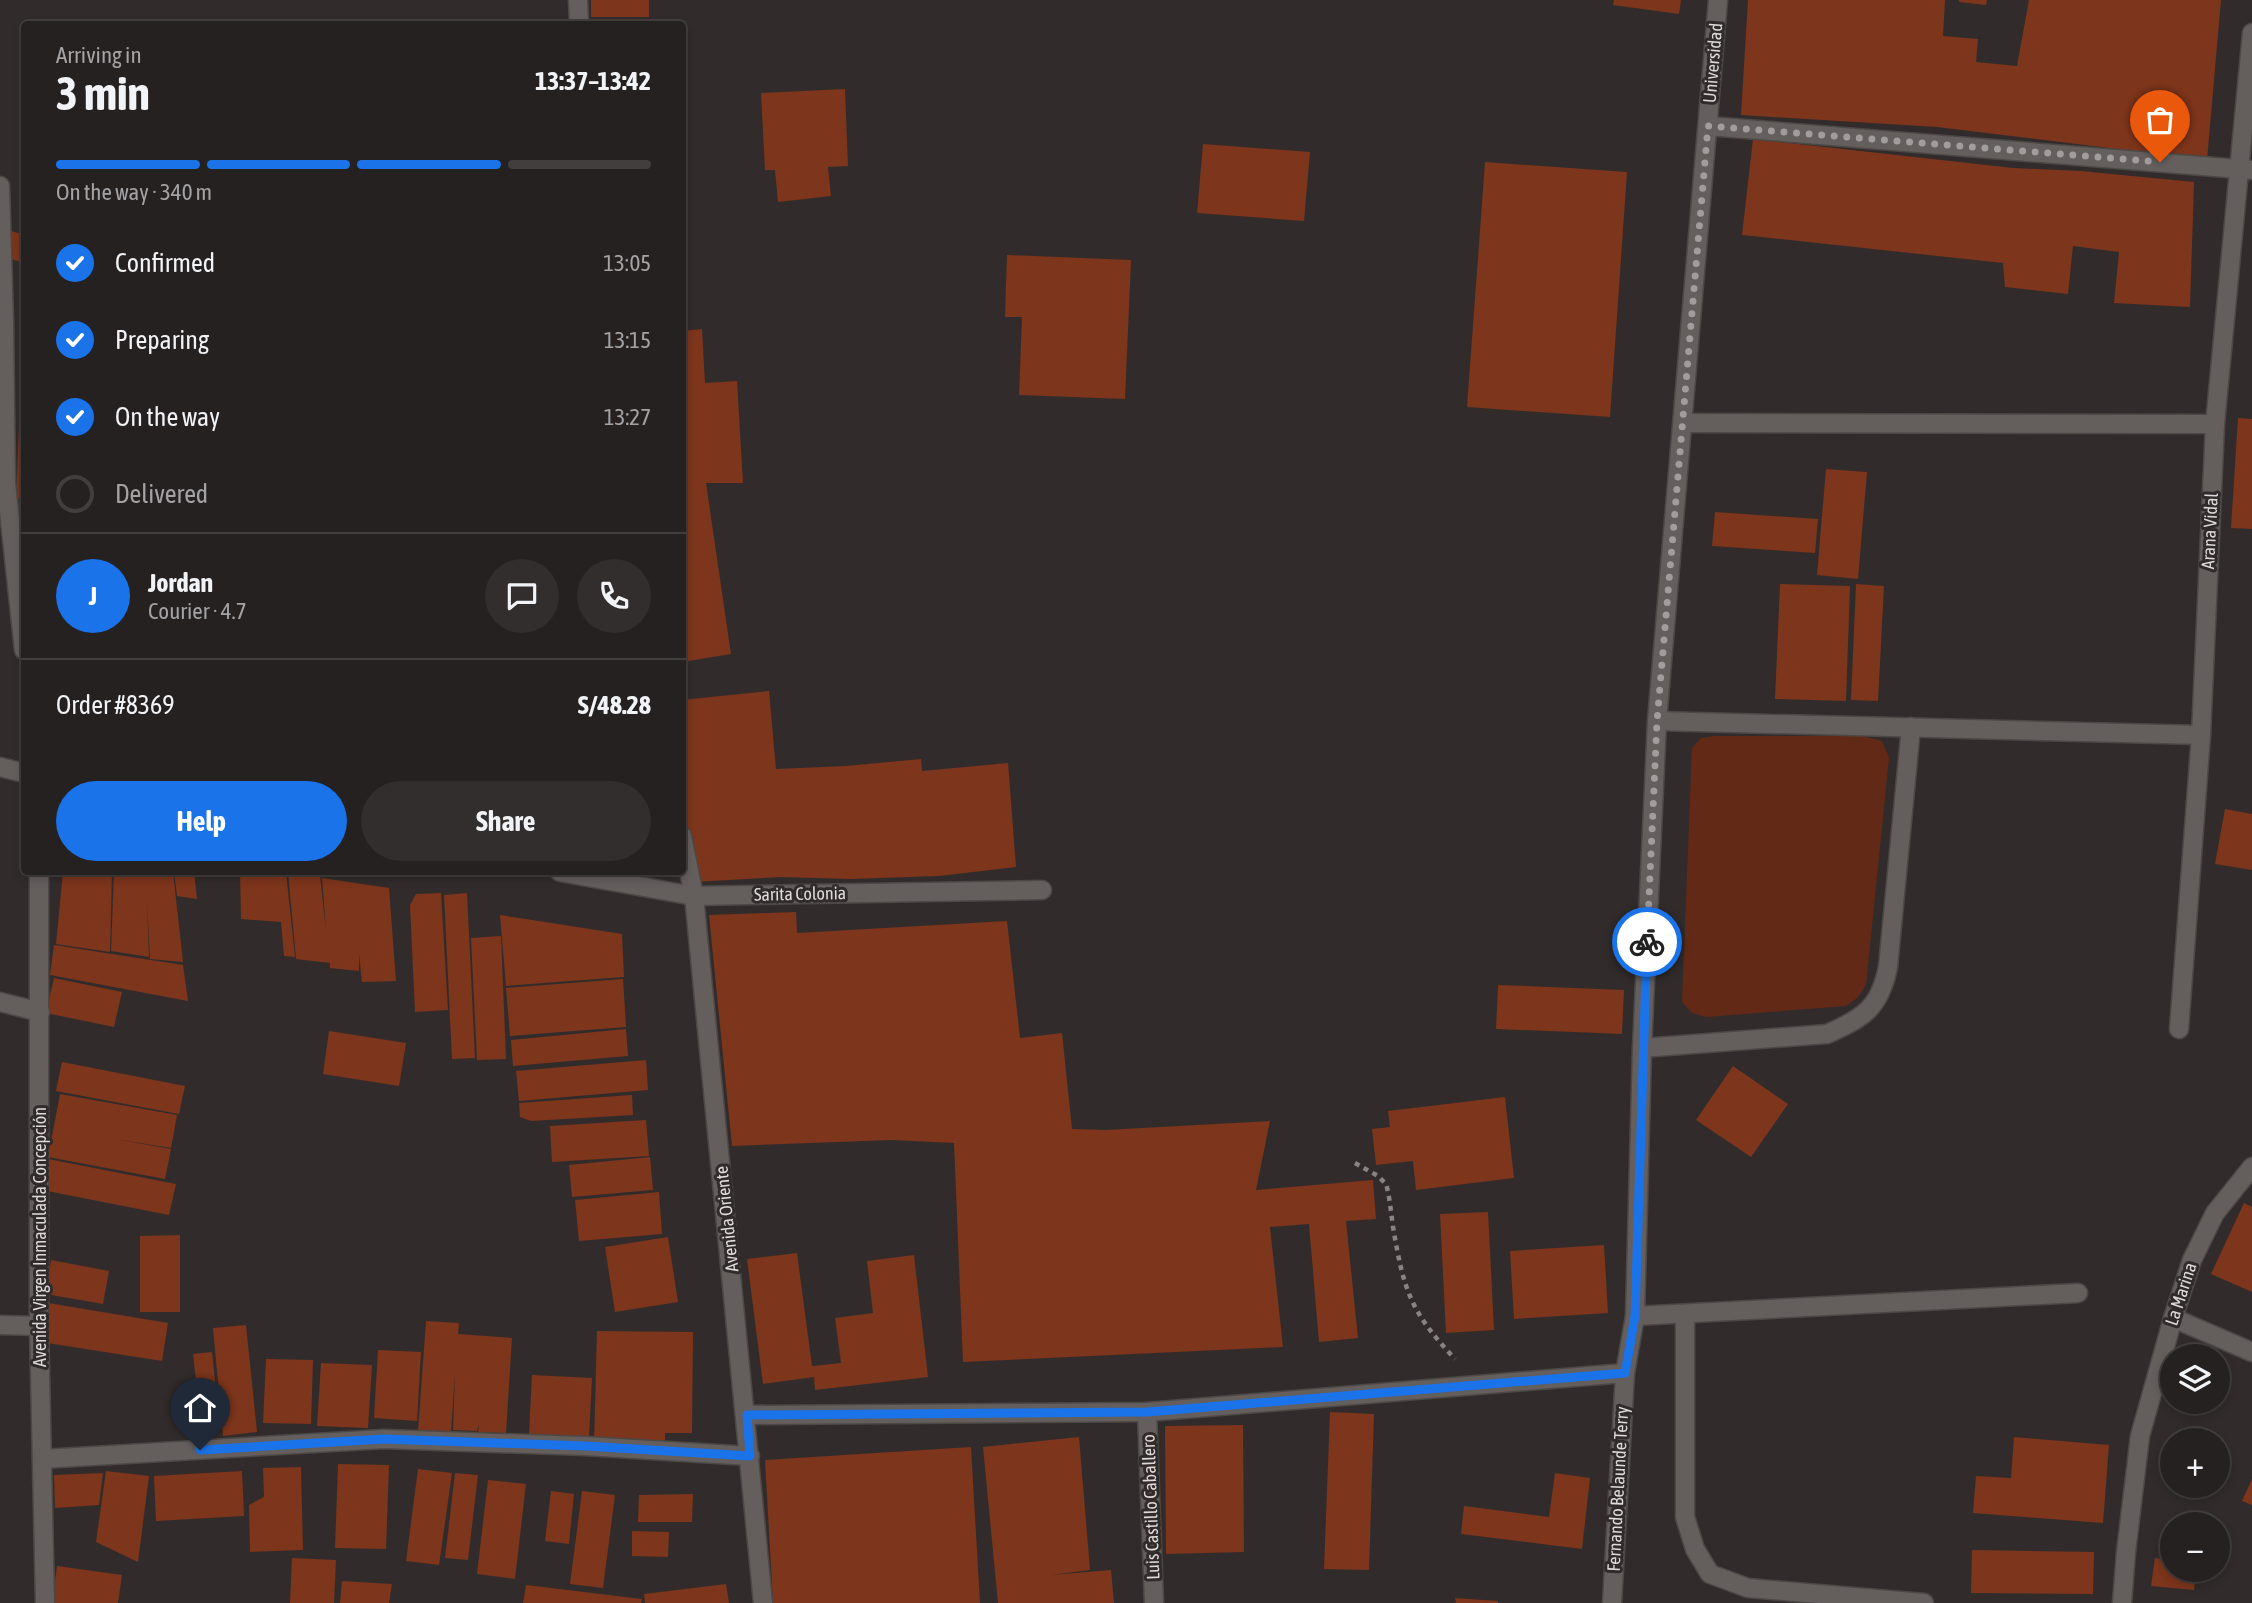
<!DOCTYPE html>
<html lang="en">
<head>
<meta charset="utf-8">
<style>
  body { margin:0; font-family:"Asap Condensed",sans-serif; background:#312e2d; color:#f1f3f6; height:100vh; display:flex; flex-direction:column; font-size:26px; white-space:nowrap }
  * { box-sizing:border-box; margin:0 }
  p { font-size:23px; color:#a3a3a5 }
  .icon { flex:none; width:38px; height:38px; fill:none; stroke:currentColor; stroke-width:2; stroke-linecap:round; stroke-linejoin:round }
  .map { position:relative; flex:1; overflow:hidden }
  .sheet { position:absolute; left:21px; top:21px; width:665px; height:854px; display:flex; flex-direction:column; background:#252120; border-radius:7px; box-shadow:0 4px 10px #0003,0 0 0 2px #423e3e }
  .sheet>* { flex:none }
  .tools { position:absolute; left:2160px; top:1344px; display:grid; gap:14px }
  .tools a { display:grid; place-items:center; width:70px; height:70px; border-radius:50%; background:#252120; box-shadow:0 4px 10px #0003,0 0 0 2px #423e3e; font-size:35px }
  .pin { position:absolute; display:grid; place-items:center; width:60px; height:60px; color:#fff; margin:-72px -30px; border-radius:50% 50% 50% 0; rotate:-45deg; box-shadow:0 0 7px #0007 }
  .pin .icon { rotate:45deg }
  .courier { position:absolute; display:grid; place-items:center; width:70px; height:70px; margin:-35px; border:5px solid #1a73e8; border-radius:50%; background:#fff; color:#222; box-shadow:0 2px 9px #0007 }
  .headline em { font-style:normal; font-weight:700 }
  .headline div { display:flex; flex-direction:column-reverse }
  .headline { display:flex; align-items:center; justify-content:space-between; height:119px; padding:0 35px }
  h1 { font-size:46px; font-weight:700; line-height:52px }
  .bar { display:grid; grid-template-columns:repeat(4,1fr); gap:10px 7px; align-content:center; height:84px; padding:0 35px }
  .bar i { height:9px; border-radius:5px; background:#423e3e }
  .bar .on { background:#1a73e8 }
  .bar p { grid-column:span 4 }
  .line { display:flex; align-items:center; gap:18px; padding:0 35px; border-top:2px solid #423e3e }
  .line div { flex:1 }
  .round { display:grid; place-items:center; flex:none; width:74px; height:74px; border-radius:37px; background:#312e2d }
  ol { padding:0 35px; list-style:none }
  li { display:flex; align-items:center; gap:21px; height:77px }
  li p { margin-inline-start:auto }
  li .icon { padding:7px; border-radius:50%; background:#1a73e8; color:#fff; stroke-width:4 }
  li:last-child { color:#a3a3a5 }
  li i { width:38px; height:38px; border:4px solid #423e3e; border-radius:50% }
  .cta { display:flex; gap:14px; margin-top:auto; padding:14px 35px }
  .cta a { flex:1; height:80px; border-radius:42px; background:#1a73e8; color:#fff; font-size:28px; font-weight:700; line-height:80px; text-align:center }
  .cta a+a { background:#312e2d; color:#f1f3f6 }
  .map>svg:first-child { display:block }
  .green { fill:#622a16 }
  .building { fill:#7d351b }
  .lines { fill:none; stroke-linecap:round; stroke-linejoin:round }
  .minor-casing { stroke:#4c4846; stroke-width:21 }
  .path { stroke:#888483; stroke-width:4.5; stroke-dasharray:5 5; stroke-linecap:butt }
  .minor { stroke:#645e5d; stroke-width:18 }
  .done { stroke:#a19d9c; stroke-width:7; stroke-dasharray:0 12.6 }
  .route { stroke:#1a73e8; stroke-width:9 }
  .labels { text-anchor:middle; stroke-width:6; stroke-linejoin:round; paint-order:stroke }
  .street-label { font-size:18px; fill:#dddad9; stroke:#312c2b }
</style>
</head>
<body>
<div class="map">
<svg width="2252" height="1603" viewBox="0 0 2252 1603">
  <rect width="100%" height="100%" fill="#312c2b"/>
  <path class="green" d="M1715 736H1863L1882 741 1889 758 1866 985 1857 998 1846 1006 1706 1017 1692 1013 1682 1002 1692 748 1701 738Z"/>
  <g class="building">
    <rect x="591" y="0" width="58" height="17"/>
    <path d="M1614 0H1681L1679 14 1613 5Z"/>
    <path d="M1748 0H1945L1943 36 1978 39 1976 62 2017 66 2029 0H2221L2207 160 1937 127 1741 115Z"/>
    <path d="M1959 0H1987L1986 5 1959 2Z"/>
    <path d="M845 89 848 166 828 167 831 196 778 202 775 170H765L761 93Z"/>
    <rect x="22" y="95" width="2" height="35"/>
    <path d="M1753 139 2013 168 2081 171 2194 182 2190 307 2114 303 2119 252 2073 246 2068 294 2005 287 2003 263 1742 235Z"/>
    <path d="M1203 144 1310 152 1304 221 1197 213Z"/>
    <path d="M1485 162 1627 172 1610 417 1467 407Z"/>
    <path d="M5 229 24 235V263L5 257Z"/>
    <path d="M1007 255 1131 260 1125 399 1019 395 1022 317H1005Z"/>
    <path d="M702 329 705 383 737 381 743 483H706L731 654 682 662V331Z"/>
    <path d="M22 338 24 339V400L21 399Z"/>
    <path d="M20 402H24V499H16Z"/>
    <path d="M2238 418 2252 419V529L2231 528Z"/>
    <path d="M1826 469 1867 472 1858 579 1817 575Z"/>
    <path d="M1715 512 1818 519 1815 553 1712 546Z"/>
    <path d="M1780 584 1850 586 1846 701 1775 699Z"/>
    <path d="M1856 584 1884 586 1878 701 1851 700Z"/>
    <path d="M769 691 776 769 846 766 921 759 922 771 1008 763 1016 867 939 876 850 879 781 877 693 882 682 784V700Z"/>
    <path d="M2225 809 2252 814V870L2215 864Z"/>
    <path d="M63 872H112L110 952 56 944Z"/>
    <path d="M114 872H173L183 962 150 959 147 903 149 957 111 951Z"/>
    <path d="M174 872H194L197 899 177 896Z"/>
    <path d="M240 872H286L295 957 284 956 281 922 241 919Z"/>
    <path d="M288 872 320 876 326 931 322 878 389 888 396 981 362 982 359 954V971L330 968V963L296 959Z"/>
    <path d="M441 893 448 1010 415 1012 410 905 416 894Z"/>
    <path d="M467 893 475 1058 452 1059 444 895Z"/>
    <path d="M796 912 797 933 1007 921 1020 1038 1062 1033 1072 1129 1106 1130 1270 1121 1256 1190 1373 1180 1376 1219 1346 1221 1358 1338 1319 1342 1309 1224 1270 1227 1283 1347 963 1362 954 1143 891 1140 732 1146 709 915Z"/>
    <path d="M500 915 622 934 624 977 506 986Z"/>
    <path d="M501 936 506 1059 477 1060 471 938Z"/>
    <path d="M54 945 183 965 188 1001 50 975Z"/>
    <path d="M54 978 122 992 114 1027 46 1013Z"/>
    <path d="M623 979 626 1027 510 1036 506 988Z"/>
    <path d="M1498 985 1624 990 1622 1034 1496 1029Z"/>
    <path d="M626 1029 628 1056 513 1066 511 1040Z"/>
    <path d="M329 1031 406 1043 399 1086 323 1074Z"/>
    <path d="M646 1060 648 1090 519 1101 516 1071Z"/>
    <path d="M62 1062 185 1086 179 1114 56 1091Z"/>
    <path d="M1733 1066 1788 1104 1751 1157 1696 1120Z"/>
    <path d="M60 1094 177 1115 171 1148 115 1139 171 1149 165 1179 48 1157Z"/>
    <path d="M632 1095 633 1115 531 1121 520 1117 519 1103Z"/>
    <path d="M1505 1097 1514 1178 1416 1190 1413 1161 1376 1165 1372 1129 1390 1127 1388 1111Z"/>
    <path d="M646 1120 649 1156 552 1162 550 1126Z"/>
    <path d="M650 1157 653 1190 572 1197 569 1165Z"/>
    <path d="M48 1159 176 1184 169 1215 42 1190Z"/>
    <path d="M659 1192 662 1234 579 1241 575 1200Z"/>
    <path d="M2244 1203 2252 1207V1292L2211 1274Z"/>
    <path d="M1488 1212 1494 1330 1446 1333 1440 1214Z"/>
    <path d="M180 1235V1312H140V1236Z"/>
    <path d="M668 1237 678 1302 615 1312 605 1247Z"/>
    <path d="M1604 1245 1608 1313 1514 1319 1510 1251Z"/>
    <path d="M797 1253 812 1366 841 1363 835 1318 873 1313 867 1261 914 1255 928 1377 815 1390 814 1377 763 1384 747 1259Z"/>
    <path d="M51 1260 109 1271 103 1304 46 1294Z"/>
    <path d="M48 1303 168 1323 162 1361 41 1342Z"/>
    <path d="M426 1321 459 1323 458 1334 512 1338 506 1433 478 1432 479 1424 477 1431 453 1430 455 1374 451 1433 418 1431Z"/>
    <path d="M246 1325 257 1432 223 1436 213 1328Z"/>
    <path d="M597 1331 693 1332 692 1433H665V1443H594Z"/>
    <path d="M378 1350 421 1352 417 1421 374 1418Z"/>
    <path d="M212 1352 220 1428 202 1431 193 1354Z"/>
    <path d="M266 1359 313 1360 311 1424 263 1423Z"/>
    <path d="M321 1363 372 1365 368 1428 317 1426Z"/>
    <path d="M532 1375 592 1378 589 1437 529 1434Z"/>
    <path d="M1330 1412 1374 1414 1369 1570 1324 1569Z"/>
    <path d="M1243 1425 1244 1552 1166 1554 1165 1426Z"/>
    <path d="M1079 1437 1090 1570 1051 1575 1111 1570 1114 1603H998L983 1447Z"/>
    <path d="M2014 1437 2109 1445 2103 1523 1973 1513 1976 1476 2011 1478Z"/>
    <path d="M971 1447 980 1603H773L765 1460Z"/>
    <path d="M338 1464 389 1465 386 1549 335 1548Z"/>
    <path d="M301 1467 303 1550 250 1552 249 1505 264 1497 263 1468Z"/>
    <path d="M418 1469 452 1473 439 1565 406 1561Z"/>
    <path d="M106 1471 149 1476 138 1562 96 1542Z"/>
    <path d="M242 1471 244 1516 156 1521 154 1476Z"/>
    <path d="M103 1473 99 1505 55 1508 54 1475Z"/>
    <path d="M455 1473 478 1475 468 1560 445 1558Z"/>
    <path d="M1555 1473 1590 1478 1582 1549 1461 1534 1464 1506 1549 1517Z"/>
    <path d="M2252 1479V1505L2242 1501Z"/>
    <path d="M488 1480 526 1484 515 1579 477 1574Z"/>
    <path d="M551 1491 574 1494 569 1544 545 1541Z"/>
    <path d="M582 1491 615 1495 603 1588 570 1584Z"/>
    <path d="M693 1494 692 1522H638L639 1495Z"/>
    <path d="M632 1531 669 1532 668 1557 632 1556Z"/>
    <path d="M1972 1550 2094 1552 2093 1594 1971 1593Z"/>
    <path d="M292 1558 336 1560 334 1603H290Z"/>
    <path d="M2155 1558 2172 1560V1570H2196L2194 1590 2151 1586Z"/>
    <path d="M57 1566 122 1575 118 1603H52Z"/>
    <path d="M342 1581 392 1584 389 1603H340Z"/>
    <path d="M726 1584 729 1603H645L644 1594Z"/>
    <path d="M526 1585 642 1599 641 1603H523Z"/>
    <path d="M1455 1598 1498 1601V1603H1456Z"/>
  </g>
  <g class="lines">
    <g class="minor-casing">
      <g id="minor">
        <path d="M578 0 579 24"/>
        <path d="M1718 0 1657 721 1642 1048 1635 1316 2078 1293"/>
        <path d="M1708 126 2252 170"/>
        <path d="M0 186 4 321 6 483 24 650"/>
        <path d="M1684 423 2215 424"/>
        <path d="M1657 721 2201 735"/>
        <path d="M0 767 24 773"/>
        <path d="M682 836 694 896 763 1603"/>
        <path d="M39 872V1326L45 1603"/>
        <path d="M560 872 694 896 1042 890"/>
        <path d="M0 1002 40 1012"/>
        <path d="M2179 1029 2201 735 2215 424 2252 33"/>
        <path d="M1642 1048 1827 1034C1864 1018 1880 1007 1888 967L1911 727"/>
        <path d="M1685 1314V1517L1695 1549 1710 1574 1748 1588 1924 1603"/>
        <path d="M2173 1318 2252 1352"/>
        <path d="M0 1325 39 1326"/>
        <path d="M1147 1412 1154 1603"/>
        <path d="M747 1415 1147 1412 1625 1373"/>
        <path d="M42 1459 384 1439 585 1446 750 1456"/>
        <path d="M1612 1603 1625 1373 1635 1316"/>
        <path d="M2122 1603 2126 1552 2140 1436 2173 1318 2192 1260 2215 1213 2252 1167"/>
      </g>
    </g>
    <path class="path" d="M1355 1163 1378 1176 1386 1184C1390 1198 1391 1213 1393 1227 1404 1291 1410 1311 1455 1359"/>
    <use href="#minor" class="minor"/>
  </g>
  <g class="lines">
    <path class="done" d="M1647 942 1657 721 1708 126 2160 162"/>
    <path class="route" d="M200 1450 384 1439 585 1446 750 1456 747 1415 1147 1412 1625 1373 1635 1316 1647 942"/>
  </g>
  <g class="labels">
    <g class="street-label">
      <text transform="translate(1713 63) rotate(-85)" y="6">Universidad</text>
      <text transform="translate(2210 531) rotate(-87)" y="6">Arana Vidal</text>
      <text transform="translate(800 894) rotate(-1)" y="6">Sarita Colonia</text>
      <text transform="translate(727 1219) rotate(-96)" y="6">Avenida Oriente</text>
      <text transform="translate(40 1237) rotate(-90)" y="6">Avenida Virgen Inmaculada Concepción</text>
      <text transform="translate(2181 1294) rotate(-72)" y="6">La Marina</text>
      <text transform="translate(1618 1489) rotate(-87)" y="6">Fernando Belaunde Terry</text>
      <text transform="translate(1151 1507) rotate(-92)" y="6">Luis Castillo Caballero</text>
    </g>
  </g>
</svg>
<div class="tools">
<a><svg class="icon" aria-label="layers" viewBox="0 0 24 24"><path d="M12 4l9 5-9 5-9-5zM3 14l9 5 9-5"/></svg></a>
<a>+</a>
<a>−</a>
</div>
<div class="pin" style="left:2160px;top:162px;background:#ea580c"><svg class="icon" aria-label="bag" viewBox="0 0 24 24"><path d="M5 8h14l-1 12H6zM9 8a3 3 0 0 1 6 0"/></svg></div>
<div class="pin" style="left:200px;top:1450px;background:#1f2937"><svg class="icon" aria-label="home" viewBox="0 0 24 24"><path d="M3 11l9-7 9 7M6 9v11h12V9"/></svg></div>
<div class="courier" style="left:1647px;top:942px"><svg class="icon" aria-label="bike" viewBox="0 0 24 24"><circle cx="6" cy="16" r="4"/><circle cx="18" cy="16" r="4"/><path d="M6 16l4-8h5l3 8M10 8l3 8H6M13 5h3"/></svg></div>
<section class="sheet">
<div class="headline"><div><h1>3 min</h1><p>Arriving in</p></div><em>13:37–13:42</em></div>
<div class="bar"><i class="on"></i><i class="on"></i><i class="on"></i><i></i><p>On the way · 340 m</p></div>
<ol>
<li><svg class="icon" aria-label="check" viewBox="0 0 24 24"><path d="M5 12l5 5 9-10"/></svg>Confirmed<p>13:05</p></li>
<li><svg class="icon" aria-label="check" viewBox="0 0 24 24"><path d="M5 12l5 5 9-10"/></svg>Preparing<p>13:15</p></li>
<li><svg class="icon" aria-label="check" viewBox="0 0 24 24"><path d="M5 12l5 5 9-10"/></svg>On the way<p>13:27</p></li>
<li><i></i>Delivered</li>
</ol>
<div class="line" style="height:126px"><b class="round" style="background:#1a73e8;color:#fff">J</b><div><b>Jordan</b><p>Courier · 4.7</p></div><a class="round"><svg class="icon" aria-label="chat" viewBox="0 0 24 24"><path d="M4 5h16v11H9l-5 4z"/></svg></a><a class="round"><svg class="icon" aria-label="phone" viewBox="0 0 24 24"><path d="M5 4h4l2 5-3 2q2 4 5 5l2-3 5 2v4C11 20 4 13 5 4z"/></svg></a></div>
<div class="line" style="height:91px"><div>Order #8369</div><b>S/48.28</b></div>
<div class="cta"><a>Help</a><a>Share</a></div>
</section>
</div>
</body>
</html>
